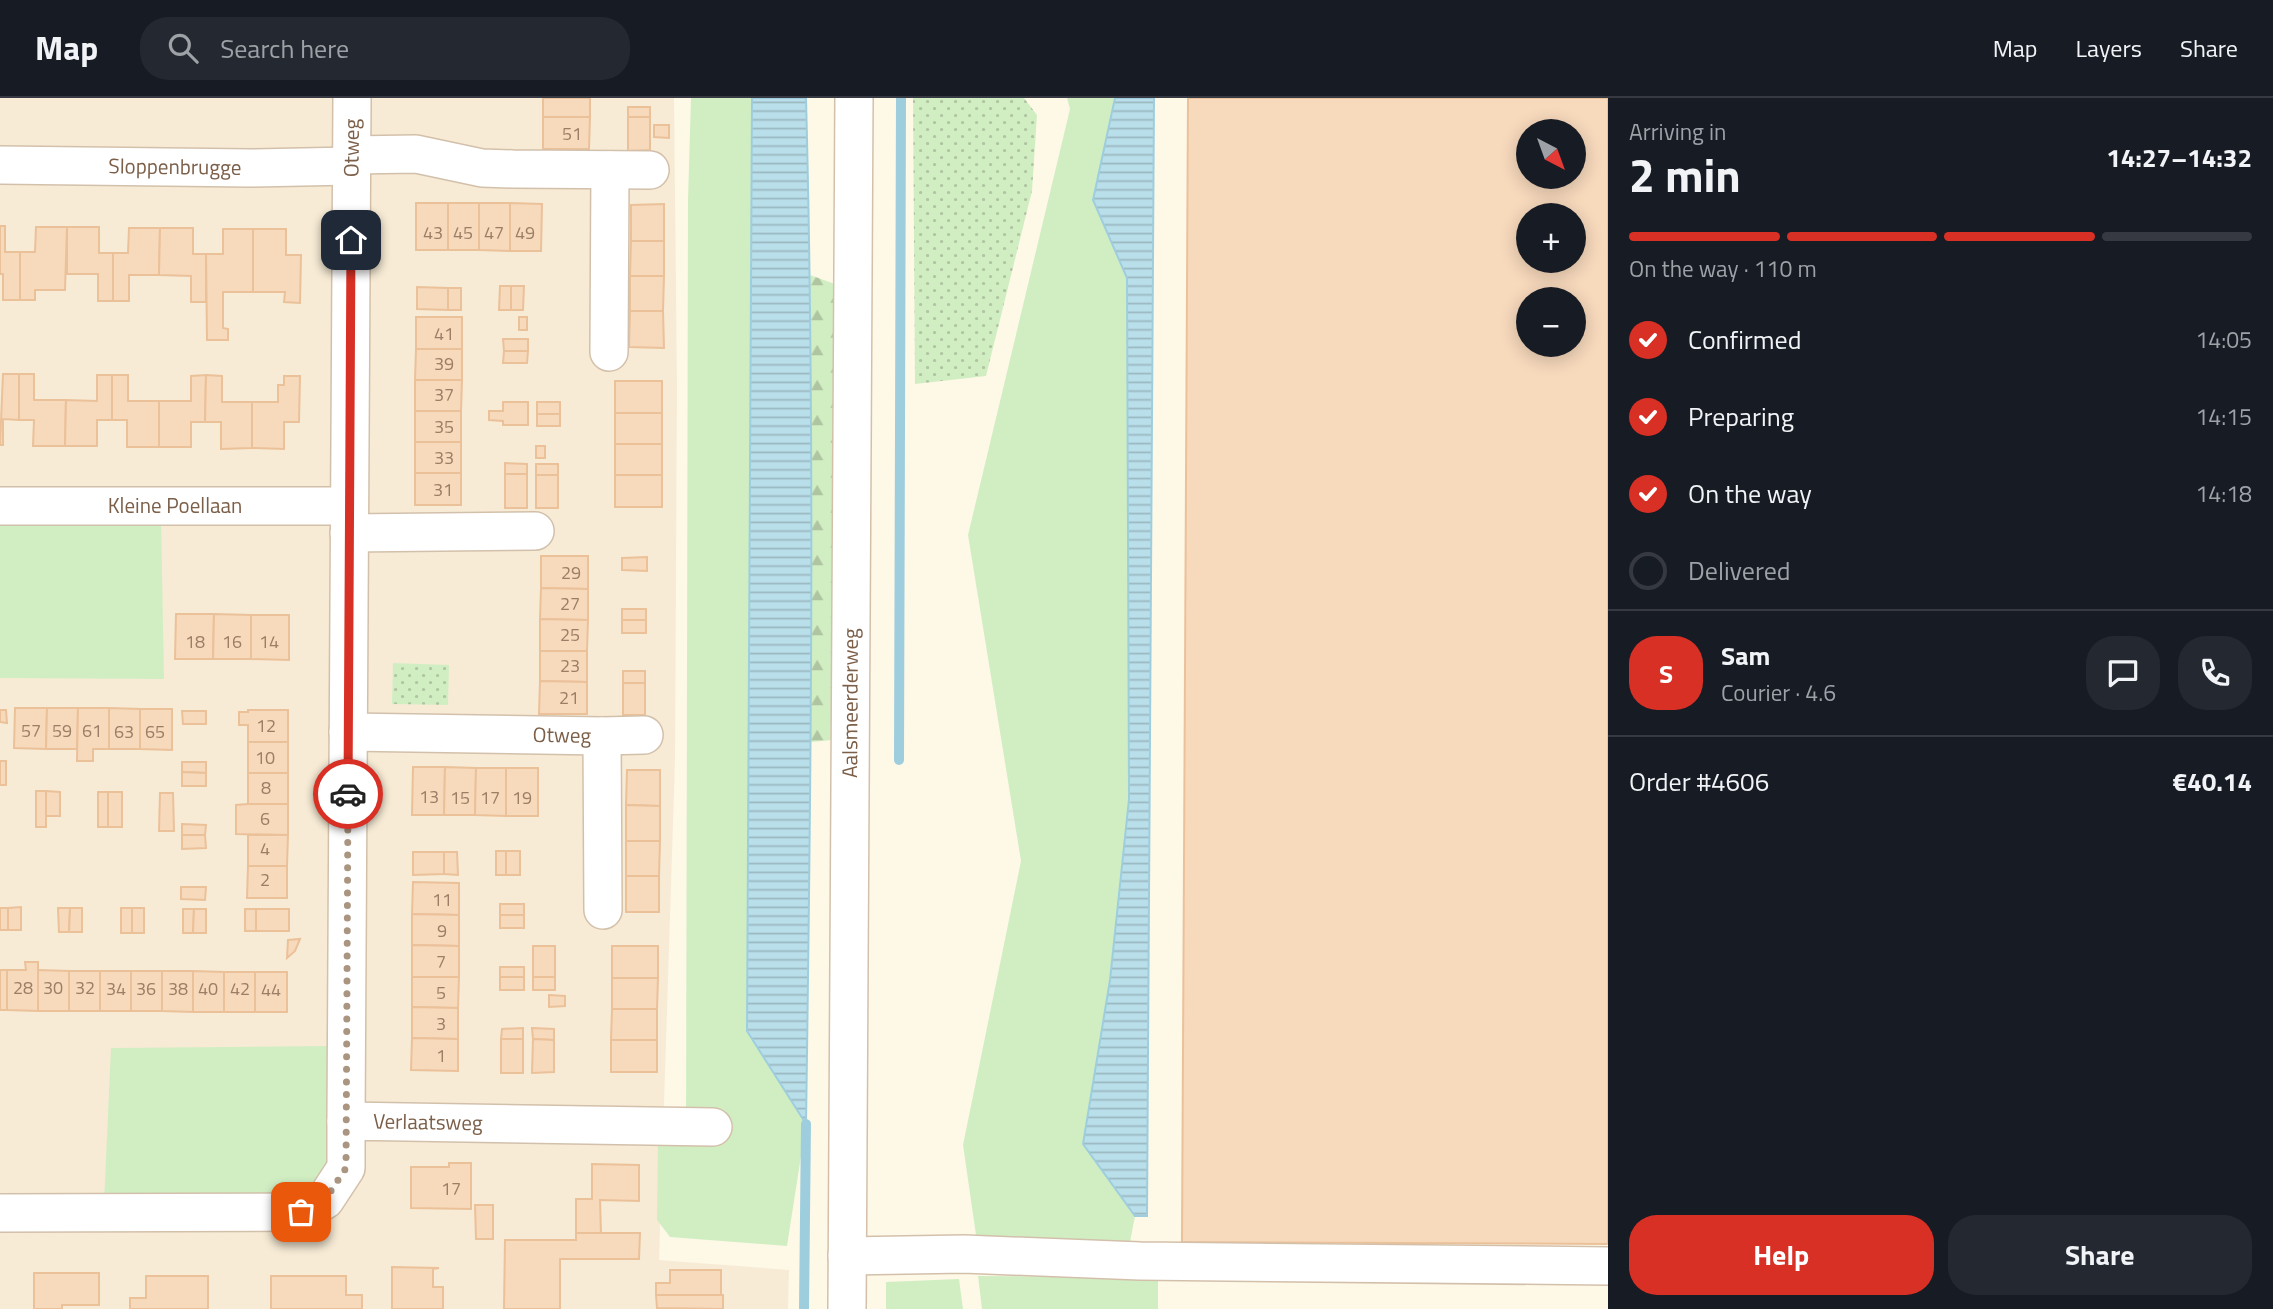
<!DOCTYPE html>
<html lang="en">
<head>
<meta charset="utf-8">
<style>
  body { margin:0; font-family:"Titillium Web",sans-serif; background:#242831; color:#f1f3f6; height:100vh; display:flex; flex-direction:column; font-size:26px; white-space:nowrap }
  * { box-sizing:border-box; margin:0 }
  p { font-size:23px; color:#9ea1a6 }
  .icon { flex:none; width:38px; height:38px; fill:none; stroke:currentColor; stroke-width:2; stroke-linecap:round; stroke-linejoin:round }
  .map { position:relative; flex:1; overflow:hidden }
  .sheet { display:flex; flex-direction:column; background:#171b24; width:665px }
  .sheet>* { flex:none }
  .needle { width:46px; rotate:139deg }
  .tools { position:absolute; left:1516px; top:21px; display:grid; gap:14px }
  .tools a { display:grid; place-items:center; width:70px; height:70px; border-radius:50%; background:#171b24; box-shadow:0 4px 18px #0003; font-size:35px }
  .pin { position:absolute; display:grid; place-items:center; width:60px; height:60px; color:#fff; margin:-30px; border-radius:14px; box-shadow:0 4px 10px #0006 }
  .courier { position:absolute; display:grid; place-items:center; width:70px; height:70px; margin:-35px; border:5px solid #d93025; border-radius:50%; background:#fff; color:#222; box-shadow:0 2px 9px #0007 }
  .headline em { font-style:normal; font-weight:700 }
  .headline div { display:flex; flex-direction:column-reverse }
  .headline { display:flex; align-items:center; justify-content:space-between; height:119px; padding:0 21px }
  h1 { font-size:46px; font-weight:700; line-height:52px }
  .bar { display:grid; grid-template-columns:repeat(4,1fr); gap:10px 7px; align-content:center; height:84px; padding:0 21px }
  .bar i { height:9px; border-radius:5px; background:#363941 }
  .bar .selected { background:#d93025 }
  .bar p { grid-column:span 4 }
  .line { display:flex; align-items:center; gap:18px; padding:0 21px; border-top:2px solid #363941 }
  .line div { flex:1 }
  .round { display:grid; place-items:center; flex:none; width:74px; height:74px; border-radius:28px; background:#242831 }
  ol { padding:0 21px; list-style:none }
  li { display:flex; align-items:center; gap:21px; height:77px }
  li p { margin-inline-start:auto }
  li .icon { padding:7px; border-radius:50%; background:#d93025; color:#fff; stroke-width:4 }
  li:last-child { color:#9ea1a6 }
  li i { width:38px; height:38px; border:4px solid #363941; border-radius:50% }
  .cta { display:flex; gap:14px; margin-top:auto; padding:14px 21px }
  .cta a { flex:1; height:80px; border-radius:28px; background:#d93025; color:#fff; font-size:28px; font-weight:700; line-height:80px; text-align:center }
  .cta a+a { background:#242831; color:#f1f3f6 }
  header { display:flex; align-items:center; gap:42px; box-sizing:border-box; height:98px; padding:0 35px; background:#171b24; border-bottom:2px solid #363941 }
  header strong { font-size:33px }
  nav { display:flex; gap:38px; margin-inline-start:auto; font-size:24px }
  .search { width:490px; height:63px; background:#242831; display:flex; align-items:center; gap:18px; box-sizing:border-box; padding:0 24px; border-radius:28px; color:#9ea1a6; font-size:26px }
  main { display:flex; flex:1; min-height:0 }
  .map>svg:first-child { display:block }
  .residential { fill:#f7ebd5 }
  .grass { fill:#d1eec3 }
  .forest { fill:url(#forest-firs) }
  .park { fill:url(#park-dots) }
  .water { fill:url(#water-rules); stroke:#9ecede; stroke-width:2 }
  .lines { fill:none; stroke-linecap:round; stroke-linejoin:round }
  .stream { stroke:#9ecede; stroke-width:10 }
  .building { fill:#f7d9bc; stroke:#ebc19a; stroke-width:2; fill-rule:evenodd }
  .minor-casing { stroke:#d3c0ab; stroke-width:40 }
  .minor { stroke:#fff; stroke-width:37 }
  .done { stroke:#aa9580; stroke-width:7; stroke-dasharray:0 12.6 }
  .route { stroke:#d93025; stroke-width:9 }
  .labels { text-anchor:middle; stroke-width:5; stroke-linejoin:round; paint-order:stroke }
  .number-label { font-size:18px; fill:#9b7e65 }
  .street-label { font-size:21px; fill:#7c5f48; stroke:#fffaf0 }
</style>
</head>
<body>
<header>
<strong>Map</strong>
<div class="search"><svg class="icon" aria-label="search" viewBox="0 0 24 24"><circle cx="10" cy="10" r="6"/><path d="M15 15l6 6"/></svg>Search here</div>
<nav><a>Map</a><a>Layers</a><a>Share</a></nav>
</header>
<main>
<div class="map">
<svg width="1608" height="1211" viewBox="0 0 1608 1211">
  <defs>
    <pattern id="forest-firs" width="22" height="20" patternUnits="userSpaceOnUse" patternTransform="scale(1.75)"><rect width="22" height="20" fill="#d1eec3"/><path d="M5 1l3.5 6h-7zM16 11l3.5 6h-7z" fill="#afc4a0"/></pattern>
    <pattern id="park-dots" width="8" height="8" patternUnits="userSpaceOnUse" patternTransform="scale(1.75)"><rect width="8" height="8" fill="#d1eec3"/><path d="M2 2h.1M6 6h.1" fill="none" stroke="#afc4a0" stroke-width="1.8" stroke-linecap="round"/></pattern>
    <pattern id="water-rules" width="6" height="5" patternUnits="userSpaceOnUse" patternTransform="scale(1.75)"><rect width="6" height="5" fill="#b9dfeb"/><path d="M0 2.5h6" fill="none" stroke="#9bb8c0"/></pattern>
  </defs>
  <rect width="100%" height="100%" fill="#fef8e7"/>
  <path class="residential" d="M0 0H674L677 289 675 662 659 1162 789 1172 788 1211H0Z"/>
  <g class="grass">
    <path d="M691 0H752L747 933 806 1026 787 1148 670 1139 657 1122 658 1037H686L688 102Z"/>
    <path d="M1067 0H1115L1093 102 1127 180 1129 701 1110 882 1083 1046 1135 1118 1129 1149 977 1144 963 1047 1021 763 968 437 1070 11Z"/>
    <path d="M0 419 161 420 164 581 0 580Z"/>
    <path d="M328 948 326 1091 317 1101 104 1105 111 950Z"/>
    <path d="M978 1178 1158 1179V1211H982Z"/>
    <path d="M959 1181 963 1211H886V1184Z"/>
  </g>
  <path class="forest" d="M810 177 835 186 832 642 811 644Z"/>
  <g class="park">
    <path d="M913 0H1024L1037 17 1032 93 986 278 915 286Z"/>
    <path d="M393 565 449 567 448 607 392 606Z"/>
  </g>
  <g class="water">
    <path d="M752 0H806C815 342 811 684 806 1026L747 933Z"/>
    <path d="M1115 0H1154L1147 1118H1135L1083 1046 1110 882 1129 701 1127 180 1093 102Z"/>
  </g>
  <g class="lines">
    <g class="stream">
      <path d="M899 662 901 0"/>
      <path d="M804 1211 806 1026"/>
    </g>
  </g>
  <g class="building">
    <rect x="543" y="0" width="47" height="19"/>
    <path d="M1188 0H1608V1146L1182 1144ZM1528 33H1573V79H1528ZM1528 117H1573V163H1528ZM1528 201H1573V247H1528Z"/>
    <rect x="628" y="9" width="22" height="10"/>
    <path d="M543 19H590L589 51H543Z"/>
    <path d="M628 19H650V52L628 53Z"/>
    <path d="M654 27H669V40L654 39Z"/>
    <rect x="416" y="105" width="32" height="47"/>
    <rect x="448" y="105" width="31" height="47"/>
    <path d="M479 105H510V153L479 152Z"/>
    <path d="M510 105 542 106 541 153H510Z"/>
    <path d="M664 106V143H631V107Z"/>
    <path d="M0 128H5V154H20V202H3V176H0Z"/>
    <path d="M36 129H67L65 192H35V202H20V154H35Z"/>
    <path d="M67 129H99V155H113V203H98V176H67Z"/>
    <path d="M129 130H160L159 177H129V203H113V155H128Z"/>
    <path d="M160 130H193V156H206V204H191V178L159 177Z"/>
    <path d="M223 131H253V194H223V230L228 231V242H207L206 156H223Z"/>
    <path d="M253 131H286V157H301L300 205 284 204 285 194H253Z"/>
    <path d="M631 143H664V178H630Z"/>
    <path d="M630 178H664L663 213H630Z"/>
    <path d="M500 188H511V212H499Z"/>
    <path d="M511 188H524L523 212H511Z"/>
    <path d="M417 189 448 190V212L417 211Z"/>
    <rect x="448" y="190" width="13" height="22"/>
    <path d="M630 213H663L664 250 629 249Z"/>
    <rect x="416" y="219" width="46" height="32"/>
    <rect x="519" y="219" width="8" height="13"/>
    <path d="M503 241H528V253H504Z"/>
    <path d="M416 251H462V282H415Z"/>
    <path d="M504 253H528L527 265H503Z"/>
    <path d="M3 276H19V322L3 321V347H0Z"/>
    <path d="M19 276H34V302H66L65 348H33L34 322H19Z"/>
    <path d="M97 277H112V322H97V348H65L66 302 97 303Z"/>
    <path d="M112 277H128V303H159V349H127V322H112Z"/>
    <path d="M206 277 205 324H191V349H159V303H191V278Z"/>
    <path d="M206 277 222 278V304H252V350L221 351V324H205Z"/>
    <path d="M284 278H300L299 324H284V351L252 350V304H278V287H284Z"/>
    <path d="M415 282H462L461 313H415Z"/>
    <rect x="615" y="283" width="47" height="32"/>
    <path d="M503 304H528V327H503V323L489 322V313H503Z"/>
    <rect x="537" y="304" width="23" height="12"/>
    <rect x="415" y="313" width="46" height="31"/>
    <rect x="615" y="315" width="47" height="31"/>
    <rect x="537" y="316" width="23" height="12"/>
    <rect x="415" y="344" width="46" height="31"/>
    <rect x="615" y="346" width="47" height="31"/>
    <rect x="536" y="348" width="9" height="12"/>
    <path d="M505 365 527 366V376H505Z"/>
    <rect x="536" y="366" width="22" height="11"/>
    <rect x="415" y="375" width="46" height="32"/>
    <rect x="505" y="376" width="22" height="34"/>
    <rect x="536" y="377" width="22" height="33"/>
    <rect x="615" y="377" width="47" height="32"/>
    <path d="M541 458H588V491L541 490Z"/>
    <path d="M647 459V473L622 472V460Z"/>
    <path d="M541 490 588 491V522L540 521Z"/>
    <rect x="622" y="511" width="24" height="11"/>
    <path d="M176 516H214L213 561H175Z"/>
    <path d="M214 516 251 517V561H213Z"/>
    <path d="M251 517H289V562L251 561Z"/>
    <path d="M540 521 588 522 587 553H540Z"/>
    <rect x="622" y="522" width="24" height="13"/>
    <path d="M540 553H587V584L540 583Z"/>
    <rect x="623" y="573" width="22" height="12"/>
    <path d="M540 583 587 584V616H539Z"/>
    <rect x="623" y="585" width="22" height="32"/>
    <path d="M15 610H47L46 651 14 650Z"/>
    <path d="M47 610H78L77 651H46Z"/>
    <path d="M78 610H109V651H93V663H77Z"/>
    <path d="M109 610 140 611V651H109Z"/>
    <path d="M140 611H172V652L140 651Z"/>
    <path d="M0 612H6L7 625 0 624Z"/>
    <path d="M248 612H288V644H248V627H239V614H248Z"/>
    <path d="M182 613H206V626H183Z"/>
    <rect x="248" y="644" width="40" height="31"/>
    <rect x="0" y="663" width="6" height="24"/>
    <path d="M182 664H206V675L182 674Z"/>
    <path d="M413 669H445L444 717H412Z"/>
    <path d="M445 669 476 670 475 717H444Z"/>
    <path d="M476 670H506V718L475 717Z"/>
    <rect x="506" y="670" width="32" height="48"/>
    <path d="M627 672H660V708L626 707Z"/>
    <path d="M182 674 206 675V688H182Z"/>
    <rect x="248" y="675" width="40" height="31"/>
    <rect x="36" y="693" width="10" height="36"/>
    <path d="M46 693 60 694V718H46Z"/>
    <rect x="98" y="694" width="10" height="35"/>
    <rect x="108" y="694" width="14" height="35"/>
    <path d="M160 695H173L174 733H159Z"/>
    <path d="M248 706H288V737L236 736V707Z"/>
    <path d="M626 707 660 708V743H626Z"/>
    <path d="M182 726 206 727 205 737H182Z"/>
    <path d="M182 737H205L206 750 182 751Z"/>
    <path d="M248 737H288L287 768H248Z"/>
    <path d="M626 743H660L659 778H626Z"/>
    <rect x="496" y="753" width="10" height="24"/>
    <rect x="506" y="753" width="14" height="24"/>
    <path d="M413 754H444V776L413 777Z"/>
    <path d="M444 754H457L458 777 444 776Z"/>
    <path d="M248 768H287V800H247Z"/>
    <rect x="626" y="778" width="33" height="36"/>
    <path d="M413 784 459 785V817L412 816Z"/>
    <path d="M181 789H206L205 802 181 801Z"/>
    <rect x="500" y="806" width="24" height="11"/>
    <path d="M21 809V832H8V810Z"/>
    <rect x="0" y="810" width="8" height="22"/>
    <path d="M58 810H70L69 834H59Z"/>
    <path d="M70 810H82V834H69Z"/>
    <rect x="121" y="810" width="11" height="25"/>
    <rect x="132" y="810" width="12" height="25"/>
    <path d="M183 811H194L193 835H183Z"/>
    <path d="M194 811H206V835H193Z"/>
    <rect x="245" y="811" width="11" height="22"/>
    <rect x="256" y="811" width="33" height="22"/>
    <path d="M412 816 459 817V848L412 847Z"/>
    <rect x="500" y="817" width="24" height="13"/>
    <path d="M300 841 295 853 287 860 288 842Z"/>
    <path d="M412 847 459 848V879H412Z"/>
    <rect x="533" y="848" width="22" height="31"/>
    <rect x="612" y="848" width="46" height="32"/>
    <path d="M25 864H38V913L7 912V872H26Z"/>
    <rect x="500" y="869" width="24" height="10"/>
    <rect x="0" y="872" width="7" height="40"/>
    <path d="M38 872 69 873V913H38Z"/>
    <rect x="69" y="873" width="31" height="40"/>
    <rect x="100" y="873" width="31" height="40"/>
    <rect x="131" y="873" width="31" height="40"/>
    <path d="M162 873H193V914L162 913Z"/>
    <path d="M193 873 224 874V914H193Z"/>
    <rect x="224" y="874" width="31" height="40"/>
    <rect x="255" y="874" width="32" height="40"/>
    <path d="M412 879H459L458 910 412 909Z"/>
    <rect x="500" y="879" width="24" height="13"/>
    <rect x="533" y="879" width="22" height="13"/>
    <path d="M612 880H658L657 911H612Z"/>
    <path d="M549 897 565 898V908L549 909Z"/>
    <path d="M412 909 458 910V941L412 940Z"/>
    <path d="M612 911H657V942H611Z"/>
    <path d="M523 930V941H501L502 931Z"/>
    <path d="M532 930 554 931V942L533 941Z"/>
    <path d="M412 940 458 941V973L411 972Z"/>
    <rect x="501" y="941" width="22" height="34"/>
    <path d="M533 941 554 942V974L532 975Z"/>
    <rect x="611" y="942" width="46" height="32"/>
    <path d="M449 1065H471V1111L411 1110V1069H449Z"/>
    <path d="M592 1066 639 1067V1103L600 1102 601 1135H576V1101H592Z"/>
    <path d="M475 1107H493V1141H476Z"/>
    <path d="M576 1135H640L639 1161H560V1211H504L505 1142H576Z"/>
    <path d="M392 1169 439 1170 433 1171V1189H443V1211H392Z"/>
    <path d="M670 1172H721V1197H656V1185H670Z"/>
    <path d="M34 1175H99V1207H62V1211H34Z"/>
    <path d="M146 1178H208V1211H130V1200H146Z"/>
    <path d="M271 1178H346V1197H362V1211H271Z"/>
    <path d="M656 1197H723V1211L657 1210Z"/>
  </g>
  <g class="lines">
    <g class="minor-casing">
      <g id="minor">
        <path d="M351 57 416 56 482 70 513 71 650 72"/>
        <path id="s1" d="M0 67 250 70 351 68"/>
        <path d="M609 254 610 72"/>
        <path id="s2" d="M0 408H349"/>
        <path d="M349 435 535 433"/>
        <path id="s3" d="M348 634 602 638 603 812"/>
        <path d="M602 638 644 637"/>
        <path id="s4" d="M346 1023 352 0"/>
        <path id="s5" d="M0 1115 301 1114 325 1102 346 1070V1023L713 1029"/>
        <path d="M847 1158 964 1156 1140 1163 1608 1168"/>
        <path id="s6" d="M847 1211 854 0"/>
      </g>
    </g>
    <use href="#minor" class="minor"/>
  </g>
  <g class="lines">
    <path class="done" d="M301 1114 325 1102 346 1070 348 696"/>
    <path class="route" d="M348 696 351 142"/>
  </g>
  <g class="labels">
    <g class="number-label">
      <text x="572" y="42">51</text>
      <text x="433" y="141">43</text>
      <text x="463" y="141">45</text>
      <text x="494" y="141">47</text>
      <text x="525" y="141">49</text>
      <text x="444" y="242">41</text>
      <text x="444" y="272">39</text>
      <text x="444" y="303">37</text>
      <text x="444" y="335">35</text>
      <text x="444" y="366">33</text>
      <text x="443" y="398">31</text>
      <text x="571" y="481">29</text>
      <text x="570" y="512">27</text>
      <text x="570" y="543">25</text>
      <text x="195" y="550">18</text>
      <text x="232" y="550">16</text>
      <text x="269" y="550">14</text>
      <text x="570" y="574">23</text>
      <text x="569" y="606">21</text>
      <text x="266" y="634">12</text>
      <text x="31" y="639">57</text>
      <text x="62" y="639">59</text>
      <text x="92" y="639">61</text>
      <text x="124" y="640">63</text>
      <text x="155" y="640">65</text>
      <text x="265" y="666">10</text>
      <text x="266" y="696">8</text>
      <text x="429" y="705">13</text>
      <text x="460" y="706">15</text>
      <text x="490" y="706">17</text>
      <text x="522" y="706">19</text>
      <text x="265" y="727">6</text>
      <text x="265" y="757">4</text>
      <text x="265" y="788">2</text>
      <text x="442" y="808">11</text>
      <text x="442" y="839">9</text>
      <text x="441" y="870">7</text>
      <text x="23" y="896">28</text>
      <text x="53" y="896">30</text>
      <text x="85" y="896">32</text>
      <text x="116" y="897">34</text>
      <text x="146" y="897">36</text>
      <text x="178" y="897">38</text>
      <text x="208" y="897">40</text>
      <text x="240" y="897">42</text>
      <text x="271" y="898">44</text>
      <text x="441" y="901">5</text>
      <text x="441" y="932">3</text>
      <text x="441" y="964">1</text>
      <text x="451" y="1097">17</text>
    </g>
    <g class="street-label">
      <text dy="7" stroke="none"><textPath href="#s4" startOffset="973">Otweg</textPath></text>
      <text dy="7" stroke="none"><textPath href="#s1" startOffset="175">Sloppenbrugge</textPath></text>
      <text dy="7" stroke="none"><textPath href="#s2" startOffset="175">Kleine Poellaan</textPath></text>
      <text dy="7" stroke="none"><textPath href="#s6" startOffset="606">Aalsmeerderweg</textPath></text>
      <text dy="7" stroke="none"><textPath href="#s3" startOffset="214">Otweg</textPath></text>
      <text dy="7" stroke="none"><textPath href="#s5" startOffset="495">Verlaatsweg</textPath></text>
    </g>
  </g>
</svg>
<div class="tools">
<a><svg class="needle" viewBox="-14 -14 28 28"><path d="M0-13l5 13h-10z" fill="#e53935"/><path d="M0 13l5-13h-10z" fill="#9ea1a6"/></svg></a>
<a>+</a>
<a>−</a>
</div>
<div class="pin" style="left:301px;top:1114px;background:#ea580c"><svg class="icon" aria-label="bag" viewBox="0 0 24 24"><path d="M5 8h14l-1 12H6zM9 8a3 3 0 0 1 6 0"/></svg></div>
<div class="pin" style="left:351px;top:142px;background:#1f2937"><svg class="icon" aria-label="home" viewBox="0 0 24 24"><path d="M3 11l9-7 9 7M6 9v11h12V9"/></svg></div>
<div class="courier" style="left:348px;top:696px"><svg class="icon" aria-label="car" viewBox="0 0 24 24"><path d="M5 17H2v-5l4-1 3-4h7l3 4 3 1v5h-3M9 17h6M6 11h13"/><circle cx="7" cy="17" r="2"/><circle cx="17" cy="17" r="2"/></svg></div>
</div>
<section class="sheet">
<div class="headline"><div><h1>2 min</h1><p>Arriving in</p></div><em>14:27–14:32</em></div>
<div class="bar"><i class="selected"></i><i class="selected"></i><i class="selected"></i><i></i><p>On the way · 110 m</p></div>
<ol>
<li><svg class="icon" aria-label="check" viewBox="0 0 24 24"><path d="M5 12l5 5 9-10"/></svg>Confirmed<p>14:05</p></li>
<li><svg class="icon" aria-label="check" viewBox="0 0 24 24"><path d="M5 12l5 5 9-10"/></svg>Preparing<p>14:15</p></li>
<li><svg class="icon" aria-label="check" viewBox="0 0 24 24"><path d="M5 12l5 5 9-10"/></svg>On the way<p>14:18</p></li>
<li><i></i>Delivered</li>
</ol>
<div class="line" style="height:126px"><b class="round" style="background:#d93025;color:#fff">S</b><div><b>Sam</b><p>Courier · 4.6</p></div><a class="round"><svg class="icon" aria-label="chat" viewBox="0 0 24 24"><path d="M4 5h16v11H9l-5 4z"/></svg></a><a class="round"><svg class="icon" aria-label="phone" viewBox="0 0 24 24"><path d="M5 4h4l2 5-3 2q2 4 5 5l2-3 5 2v4C11 20 4 13 5 4z"/></svg></a></div>
<div class="line" style="height:91px"><div>Order #4606</div><b>€40.14</b></div>
<div class="cta"><a>Help</a><a>Share</a></div>
</section>
</main>
</body>
</html>
